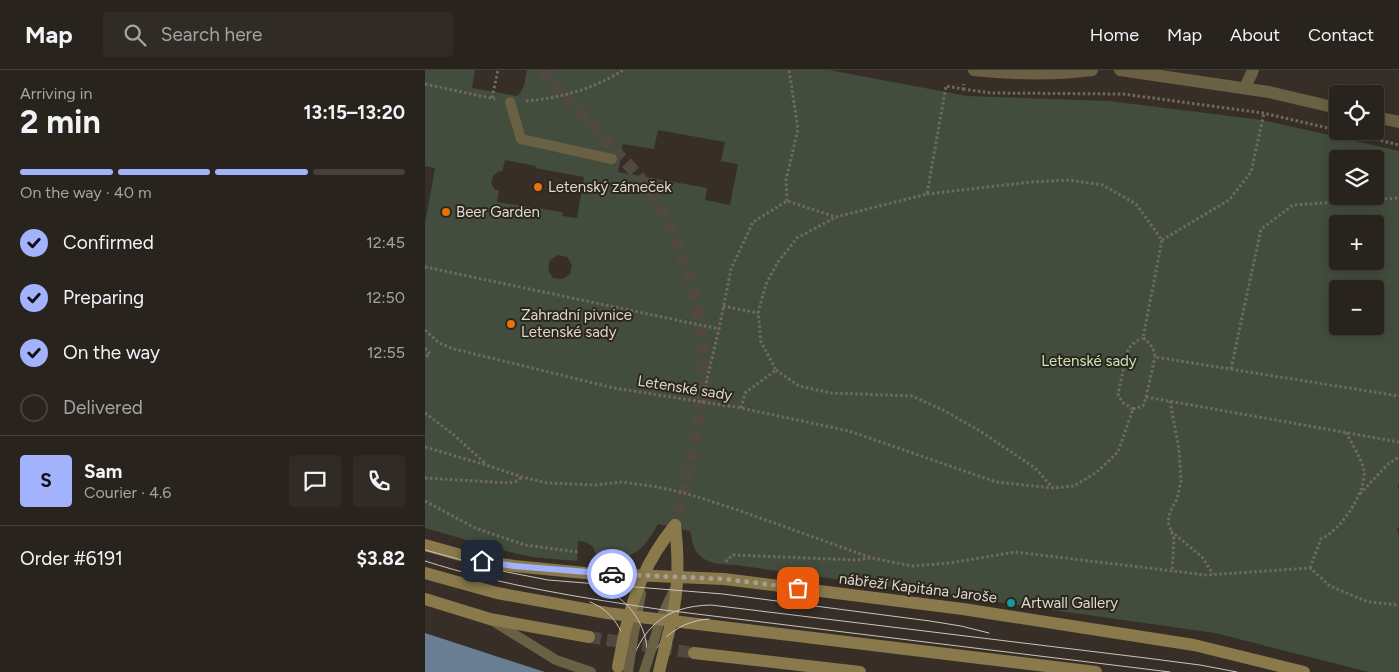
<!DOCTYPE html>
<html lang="en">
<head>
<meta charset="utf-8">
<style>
  body { margin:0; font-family:Figtree,sans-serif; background:#312b26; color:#f1f3f6; height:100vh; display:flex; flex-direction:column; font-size:19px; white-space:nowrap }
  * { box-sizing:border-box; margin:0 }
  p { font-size:16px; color:#a5a4a4 }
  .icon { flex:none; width:28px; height:28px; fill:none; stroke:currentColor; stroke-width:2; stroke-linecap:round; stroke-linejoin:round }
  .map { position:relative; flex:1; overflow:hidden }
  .details { display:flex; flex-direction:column; background:#29231d; width:425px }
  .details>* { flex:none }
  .controls { position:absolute; left:904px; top:15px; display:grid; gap:10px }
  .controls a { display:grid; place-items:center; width:55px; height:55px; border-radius:5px; background:#29231d; box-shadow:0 2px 12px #0003,0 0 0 1px #45403b; font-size:25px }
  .pin { position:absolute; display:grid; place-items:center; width:42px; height:42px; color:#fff; margin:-21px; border-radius:10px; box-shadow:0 2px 8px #0006 }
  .courier { position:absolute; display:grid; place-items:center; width:50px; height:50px; margin:-25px; border:4px solid #a3b2fd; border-radius:50%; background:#fff; color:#222; box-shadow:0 1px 6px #0007 }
  .headline em { font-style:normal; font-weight:700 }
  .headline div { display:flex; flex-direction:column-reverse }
  .headline { display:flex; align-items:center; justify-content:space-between; height:85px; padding:0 20px }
  h1 { font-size:32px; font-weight:700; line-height:38px }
  .bar { display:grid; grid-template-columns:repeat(4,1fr); gap:8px 5px; align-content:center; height:60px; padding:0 20px }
  .bar i { height:6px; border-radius:4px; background:#45403b }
  .bar .selected { background:#a3b2fd }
  .bar p { grid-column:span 4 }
  .line { display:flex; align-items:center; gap:12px; padding:0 20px; border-top:1px solid #45403b }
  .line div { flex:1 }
  .round { display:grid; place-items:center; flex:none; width:52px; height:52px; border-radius:5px; background:#312b26 }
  ol { padding:0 20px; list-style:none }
  li { display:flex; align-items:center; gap:15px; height:55px }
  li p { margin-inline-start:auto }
  li .icon { padding:5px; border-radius:50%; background:#a3b2fd; color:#111; stroke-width:4 }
  li:last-child { color:#a5a4a4 }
  li i { width:28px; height:28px; border:2px solid #45403b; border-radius:50% }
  header { display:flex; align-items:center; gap:30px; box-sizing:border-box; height:70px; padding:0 25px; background:#29231d; border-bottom:1px solid #45403b }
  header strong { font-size:24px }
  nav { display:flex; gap:28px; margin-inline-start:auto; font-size:18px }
  .search { width:350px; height:45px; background:#312b26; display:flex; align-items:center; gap:12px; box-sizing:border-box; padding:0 18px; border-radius:5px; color:#a5a4a4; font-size:19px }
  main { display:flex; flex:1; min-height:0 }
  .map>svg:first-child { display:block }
  .green { fill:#434d3d; fill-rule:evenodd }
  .water { fill:#697e92 }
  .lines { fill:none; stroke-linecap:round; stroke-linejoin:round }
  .secondary-tunnel { stroke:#504841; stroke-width:12; stroke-dasharray:12 6; stroke-linecap:butt }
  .path { stroke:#706962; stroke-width:3; stroke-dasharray:2.5 2.5; stroke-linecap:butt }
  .lane { stroke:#6a6043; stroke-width:10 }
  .street { stroke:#6a6043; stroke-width:12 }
  .secondary { stroke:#8a7a4b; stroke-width:12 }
  .tram { stroke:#cac5bf; stroke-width:1 }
  .lane-bridge { stroke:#6a6043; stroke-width:10 }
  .secondary-bridge { stroke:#8a7a4b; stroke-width:12 }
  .done { stroke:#a49e97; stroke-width:5; stroke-dasharray:0 9 }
  .route { stroke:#a3b2fd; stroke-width:6 }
  .food-dot { fill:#e8710a; stroke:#2c261d; stroke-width:2 }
  .culture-dot { fill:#0f9aa8; stroke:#2c261d; stroke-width:2 }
  .labels { text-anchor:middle; stroke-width:4; stroke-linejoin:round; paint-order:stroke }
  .poi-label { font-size:15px; fill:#ded9d4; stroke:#2c261d; text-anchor:start }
  .park-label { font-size:15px; fill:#c7e5b7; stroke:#2c261d }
  .street-label { font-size:15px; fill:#ded9d4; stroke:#2c261d }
</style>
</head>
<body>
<header>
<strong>Map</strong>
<div class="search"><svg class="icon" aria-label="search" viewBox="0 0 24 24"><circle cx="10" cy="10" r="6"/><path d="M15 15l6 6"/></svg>Search here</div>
<nav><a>Home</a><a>Map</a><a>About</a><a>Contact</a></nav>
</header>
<main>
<section class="details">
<div class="headline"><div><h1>2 min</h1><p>Arriving in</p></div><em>13:15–13:20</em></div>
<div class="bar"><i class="selected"></i><i class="selected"></i><i class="selected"></i><i></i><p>On the way · 40 m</p></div>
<ol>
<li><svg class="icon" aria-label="check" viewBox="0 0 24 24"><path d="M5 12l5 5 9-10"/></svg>Confirmed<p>12:45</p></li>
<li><svg class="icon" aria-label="check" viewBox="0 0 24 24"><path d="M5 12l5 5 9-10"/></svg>Preparing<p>12:50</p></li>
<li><svg class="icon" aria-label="check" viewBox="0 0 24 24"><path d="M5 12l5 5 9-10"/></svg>On the way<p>12:55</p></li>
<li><i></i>Delivered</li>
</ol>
<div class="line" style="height:90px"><b class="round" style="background:#a3b2fd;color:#111">S</b><div><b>Sam</b><p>Courier · 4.6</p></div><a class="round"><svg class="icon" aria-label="chat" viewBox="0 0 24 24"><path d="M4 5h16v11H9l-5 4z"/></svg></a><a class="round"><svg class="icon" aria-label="phone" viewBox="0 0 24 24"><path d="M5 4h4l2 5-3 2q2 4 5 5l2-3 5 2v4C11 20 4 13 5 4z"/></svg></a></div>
<div class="line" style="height:65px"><div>Order #6191</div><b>$3.82</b></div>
</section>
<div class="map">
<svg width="974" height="602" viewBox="0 0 974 602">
  <rect width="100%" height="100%" fill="#372f27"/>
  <path class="green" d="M0 0H50L47 18 92 26C100 19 100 10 102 0H404L542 26 684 31 837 50 974 81V415L972 416 974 419V458L972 459 974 467V602H944L790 563 311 495C296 495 280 494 271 481 267 476 267 467 265 461L233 454C218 481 209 488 178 492 164 482 176 474 153 471L152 491 107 487 77 480 0 458V154L10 98 0 96ZM233 60 300 72 296 91 313 94 305 135 280 130 282 118 193 102 198 74 229 79ZM912 89H950V126H912ZM80 90 111 96 110 98 159 107 152 148 137 146 138 142 72 132 74 120H70L66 113 68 106 74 101 77 102ZM912 154H950V191H912ZM133 185 142 187 147 195 145 204 138 209 128 208 123 200 125 190ZM912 219H950V256H912Z"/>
  <path class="water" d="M0 563 120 602H0Z"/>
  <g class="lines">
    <g class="secondary-tunnel">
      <path d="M116 0C139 25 162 51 185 76 196 88 209 99 218 112 263 173 288 269 275 343 269 381 259 418 250 455"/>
      <path d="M164 567 269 583"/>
    </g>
    <g class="path">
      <path d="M0 14 70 29"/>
      <path d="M538 19 566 23 698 24 838 43 912 60"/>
      <path d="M67 28 73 0"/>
      <path d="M101 31C135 28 169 19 198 0"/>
      <path d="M917 61 974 75"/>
      <path d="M502 124 606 112 644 110 678 115 711 134 737 170 718 268"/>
      <path d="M362 131 361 110 373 59 364 0"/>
      <path d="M737 170 804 130 826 102 839 43"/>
      <path d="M0 197 294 259"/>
      <path d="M298 236 333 243"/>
      <path d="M0 260 14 273 29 279 189 318 316 338 424 361 571 412 628 418 649 416 672 402 693 382 708 339"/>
      <path d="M718 268C725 273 729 278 730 287L974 326"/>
      <path d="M0 278 5 284 0 287"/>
      <path d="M806 299 836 159 868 135 974 128"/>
      <path d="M351 300 374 316 406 323 487 326 518 340 555 361 610 398 628 418"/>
      <path d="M721 327 730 287"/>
      <path d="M745 331 754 380 756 411 752 429 745 442 743 452 749 469 747 502"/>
      <path d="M278 333 282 309 294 259 306 199 328 152 362 131 411 147 502 124 521 16 538 19 539 14"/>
      <path d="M316 338 320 323 351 300 336 272 333 243 341 214 353 192 372 168 411 147"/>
      <path d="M708 339 718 336 721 327 974 372"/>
      <path d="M708 339 697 332 693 324 703 279 710 272 717 268"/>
      <path d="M0 343 29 365 61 394"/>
      <path d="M0 377 61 395 97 407 122 413 171 415 196 412 227 416 260 423 310 439 447 488 487 496 525 493 590 482 781 505 885 498 905 516 943 532 974 535"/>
      <path d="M0 408 84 413 92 411 97 407"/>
      <path d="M935 424 962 395 974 387"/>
      <path d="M0 431 50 458 100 475 153 482"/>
      <path d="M746 461 777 487 788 504"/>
      <path d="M301 492 302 490 308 485 431 490 446 488"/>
      <path d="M885 498 896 469C915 461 942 422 939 400 936 388 927 374 921 362"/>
    </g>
    <g class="lane">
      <path d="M85 32 96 69 187 89"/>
      <path d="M68 551 131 590 166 602"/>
      <path d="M208 568 216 523"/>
      <path d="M229 571 235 550 249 520"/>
    </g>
    <g class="street">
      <path d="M549 0C587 4 629 5 667 0"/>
      <path d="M695 0 844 22 912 38"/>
      <path d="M820 18 828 0"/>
      <path d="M950 47 974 52"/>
    </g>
    <g class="secondary">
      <path d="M0 475 57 491 89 496 160 503 299 509 538 539 769 575 879 602"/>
      <path d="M0 503 72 523 182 543 671 602"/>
      <path d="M0 529 65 549 164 567"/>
      <path d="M199 566C209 522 221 491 250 455"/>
      <path d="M241 573C253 531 255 498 250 455"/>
      <path d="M269 583 435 602"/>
    </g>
    <g class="tram">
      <path d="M0 480 77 501 123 510 298 524 505 551 536 556 564 563"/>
      <path d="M0 491C78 516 159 528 239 540L745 602"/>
      <path d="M174 517C200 526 220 551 222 579 222 586 220 594 219 602"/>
      <path d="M165 532C191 542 204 569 203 596"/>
      <path d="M223 594C234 568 255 551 284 549"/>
      <path d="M203 602C216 558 239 536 286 535L713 587 775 595 812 602"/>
    </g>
    <g class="lane-bridge">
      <path d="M203 602 208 568"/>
      <path d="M219 602 229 571"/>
    </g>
    <g class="secondary-bridge">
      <path d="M193 597 199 566"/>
      <path d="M234 602 241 573"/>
    </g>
  </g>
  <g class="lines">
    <path class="done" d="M187 504 299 509 373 518"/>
    <path class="route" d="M57 491 89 496 187 504"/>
  </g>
  <g class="food-dot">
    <circle cx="113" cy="117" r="5"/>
    <circle cx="21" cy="142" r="5"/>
    <circle cx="86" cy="254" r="5"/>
  </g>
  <circle class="culture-dot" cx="586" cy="533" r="5"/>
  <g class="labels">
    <g class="poi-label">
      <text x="123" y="122">Letenský zámeček</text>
      <text x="31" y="147">Beer Garden</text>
      <text x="96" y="250">Zahradní pivnice<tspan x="96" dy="17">Letenské sady</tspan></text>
      <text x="596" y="538">Artwall Gallery</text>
    </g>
    <g class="park-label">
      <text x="664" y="296">Letenské sady</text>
    </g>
    <g class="street-label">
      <text transform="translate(260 318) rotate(9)" y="5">Letenské sady</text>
      <text transform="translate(493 518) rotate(7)" y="5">nábřeží Kapitána Jaroše</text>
    </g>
  </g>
</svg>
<div class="controls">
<a><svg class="icon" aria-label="locate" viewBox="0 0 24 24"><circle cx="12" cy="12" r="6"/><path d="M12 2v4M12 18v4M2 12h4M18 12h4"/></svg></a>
<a><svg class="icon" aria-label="layers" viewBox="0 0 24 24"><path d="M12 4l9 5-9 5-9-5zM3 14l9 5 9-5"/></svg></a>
<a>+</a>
<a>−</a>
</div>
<div class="pin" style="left:373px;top:518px;background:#ea580c"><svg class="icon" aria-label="bag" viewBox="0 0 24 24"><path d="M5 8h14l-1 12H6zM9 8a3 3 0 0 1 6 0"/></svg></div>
<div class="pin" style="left:57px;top:491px;background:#1f2937"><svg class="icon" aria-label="home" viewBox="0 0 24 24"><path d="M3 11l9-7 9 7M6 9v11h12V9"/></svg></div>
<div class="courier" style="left:187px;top:504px"><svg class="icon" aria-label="car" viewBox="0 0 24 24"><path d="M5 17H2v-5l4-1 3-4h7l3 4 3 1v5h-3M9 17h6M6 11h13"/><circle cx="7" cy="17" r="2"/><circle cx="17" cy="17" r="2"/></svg></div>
</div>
</main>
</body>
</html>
